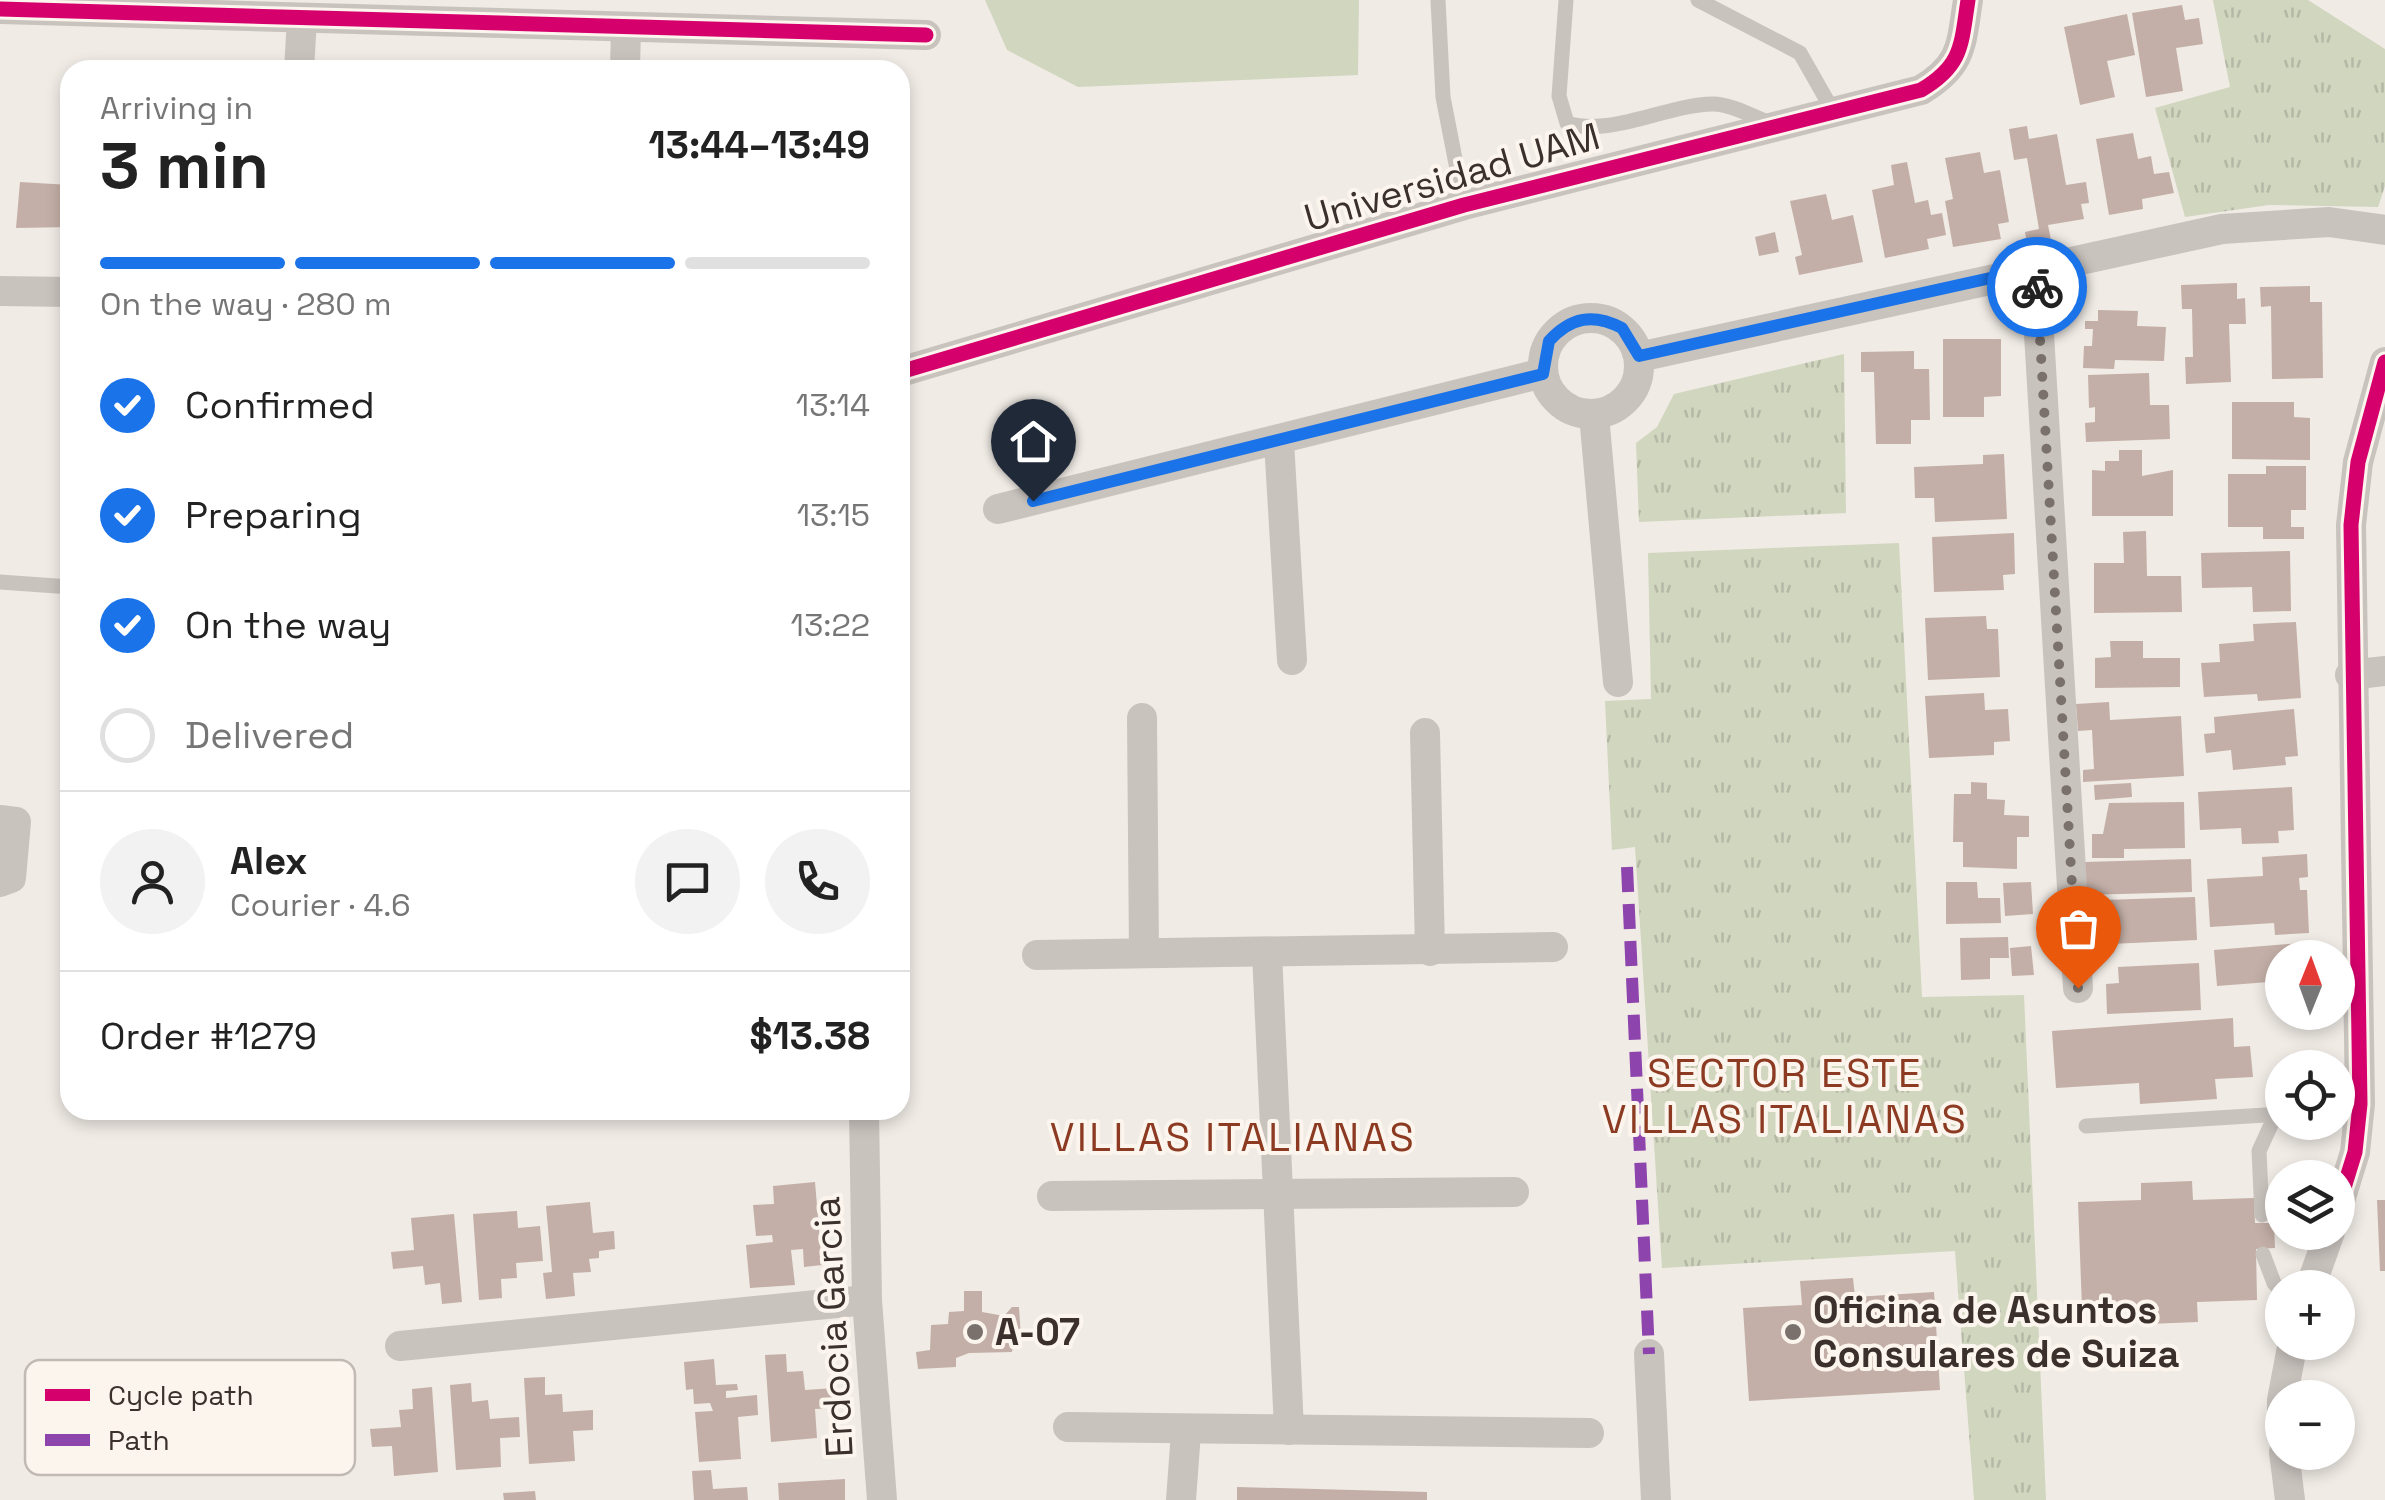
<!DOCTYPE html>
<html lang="en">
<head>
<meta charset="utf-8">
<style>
  body { margin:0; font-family:"Space Grotesk",sans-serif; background:#f2f2f2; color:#222; height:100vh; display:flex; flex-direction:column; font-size:38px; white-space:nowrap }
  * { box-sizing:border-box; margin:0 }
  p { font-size:32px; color:#767676 }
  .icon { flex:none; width:55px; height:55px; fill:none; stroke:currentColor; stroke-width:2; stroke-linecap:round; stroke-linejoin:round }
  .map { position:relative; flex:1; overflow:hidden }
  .panel { position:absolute; left:60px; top:60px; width:850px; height:1060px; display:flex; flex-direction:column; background:#fff; border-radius:30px; box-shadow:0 5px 15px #0003 }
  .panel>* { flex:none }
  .needle { width:65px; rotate:1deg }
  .tools { position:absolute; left:2265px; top:940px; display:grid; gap:20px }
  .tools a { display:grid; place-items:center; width:90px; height:90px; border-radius:50%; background:#fff; box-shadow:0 5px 15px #0003; font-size:50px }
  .pin { position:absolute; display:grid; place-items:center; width:85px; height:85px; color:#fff; margin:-102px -42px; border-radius:50% 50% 50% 0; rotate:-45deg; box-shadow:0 0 10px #0007 }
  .pin .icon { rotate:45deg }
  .courier { position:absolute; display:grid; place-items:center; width:100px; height:100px; margin:-50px; border:8px solid #1a73e8; border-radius:50%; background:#fff; color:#222; box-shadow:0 2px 12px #0007 }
  .head em { font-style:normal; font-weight:700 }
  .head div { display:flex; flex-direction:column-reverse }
  .head { display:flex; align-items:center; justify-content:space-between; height:170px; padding:0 40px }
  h1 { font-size:65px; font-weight:700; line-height:75px }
  .bar { display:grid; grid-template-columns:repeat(4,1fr); gap:15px 10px; align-content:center; height:120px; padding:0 40px }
  .bar i { height:12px; border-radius:8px; background:#e0e0e0 }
  .bar .current { background:#1a73e8 }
  .bar p { grid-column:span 4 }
  .line { display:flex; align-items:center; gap:25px; padding:0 40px; border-top:2px solid #e0e0e0 }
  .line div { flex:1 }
  .round { display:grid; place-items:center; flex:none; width:105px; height:105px; border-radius:52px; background:#f2f2f2 }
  ol { padding:0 40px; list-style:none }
  li { display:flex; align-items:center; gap:30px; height:110px }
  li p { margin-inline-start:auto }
  li .icon { padding:10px; border-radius:50%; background:#1a73e8; color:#fff; stroke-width:4 }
  li:last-child { color:#767676 }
  li i { width:55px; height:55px; border:5px solid #e0e0e0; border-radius:50% }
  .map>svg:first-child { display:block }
  .grass { fill:url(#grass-tufts) }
  .pitch { fill:#d1d6bf }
  .building { fill:#c3afa7 }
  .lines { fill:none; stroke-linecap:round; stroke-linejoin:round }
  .lane { stroke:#c9c3be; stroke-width:15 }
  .street { stroke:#c9c3be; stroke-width:30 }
  .quiet { stroke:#8e44ad; stroke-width:12; stroke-dasharray:25 12; stroke-linecap:butt }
  .cycleway-casing { stroke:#fbf5ee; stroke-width:21 }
  .cycleway { stroke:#d6006c; stroke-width:15 }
  .done { stroke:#7a716c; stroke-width:10; stroke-dasharray:0 18 }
  .route { stroke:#1a73e8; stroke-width:12 }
  .poi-dot { fill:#7a716c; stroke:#fbf5ee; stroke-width:4 }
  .labels { text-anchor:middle; stroke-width:8; stroke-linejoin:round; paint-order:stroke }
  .street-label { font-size:38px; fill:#3b302b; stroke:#fbf5ee }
  .poi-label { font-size:38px; font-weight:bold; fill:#3b302b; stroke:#fbf5ee; text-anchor:start }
  .neighbourhood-label { font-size:40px; letter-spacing:2.5px; fill:#8c3b22; stroke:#fbf5ee }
  .key { fill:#fbf5ee; stroke:#c1bab4; stroke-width:2.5 }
  .key-label { font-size:28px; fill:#3b302b }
</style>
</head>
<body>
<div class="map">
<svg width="2385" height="1500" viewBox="0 0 2385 1500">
  <defs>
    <pattern id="grass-tufts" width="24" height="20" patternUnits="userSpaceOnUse" patternTransform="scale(2.5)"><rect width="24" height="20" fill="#d1d6bf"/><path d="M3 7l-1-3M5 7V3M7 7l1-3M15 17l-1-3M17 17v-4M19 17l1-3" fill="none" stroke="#b4b8a4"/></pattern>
  </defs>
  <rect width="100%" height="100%" fill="#f0ebe5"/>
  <g class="grass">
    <path d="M2213 0H2308L2385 49V186L2378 207 2269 205 2185 217 2155 108 2230 87Z"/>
    <path d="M1844 354 1846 513 1639 522 1636 443 1657 427 1674 394Z"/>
    <path d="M1899 543 1922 997 2024 995 2046 1500H1974L1955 1251 1662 1268 1635 847 1612 850 1605 701 1651 699 1648 553Z"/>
  </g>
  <path class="pitch" d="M985 0H1359L1358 75 1078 87 1007 50Z"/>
  <g class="building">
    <path d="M2182 5 2185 20 2199 18 2203 44 2176 48 2183 91 2146 97 2132 13Z"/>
    <path d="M2127 14 2135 55 2107 61 2115 97 2080 105 2064 27Z"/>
    <path d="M2027 126 2029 139 2057 134 2066 185 2086 182 2089 203 2081 204 2084 219 2048 225 2052 245 2028 249 2025 232 2039 229 2027 158 2014 160 2009 129Z"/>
    <path d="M2133 133 2138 159 2151 156 2154 174 2169 172 2174 193 2142 199 2143 209 2109 215 2096 139Z"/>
    <path d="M1980 152 1984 173 2000 170 2009 222 1998 224 2001 239 1953 247 1945 201 1953 199 1945 158Z"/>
    <path d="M1907 162 1915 203 1928 200 1931 215 1942 213 1946 235 1927 239 1929 249 1885 258 1872 190 1894 185 1891 165Z"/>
    <path d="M20 182 70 185V227L16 228Z"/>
    <path d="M1826 194 1832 220 1853 215 1863 262 1799 275 1795 257 1802 255 1790 201Z"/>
    <path d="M1775 232 1779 252 1759 256 1755 237Z"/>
    <path d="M2237 283V299L2245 298 2246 324H2229L2231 382 2186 384 2185 357H2193L2192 309H2182L2181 285Z"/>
    <path d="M2310 286V302H2322L2323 378 2272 379 2271 306 2261 307 2260 287Z"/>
    <path d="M2098 310 2138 311 2137 326 2166 327 2164 361 2115 360 2114 369 2083 368 2084 346H2092L2093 329H2085V321H2098Z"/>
    <path d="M1943 339H2001V396L1984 397V417H1943Z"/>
    <path d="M1914 351V369H1929L1930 420H1911V444H1876L1874 372H1861V352Z"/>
    <path d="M2149 373 2150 405H2169L2170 439 2086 442 2085 423 2095 422V407L2089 408 2088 375Z"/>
    <path d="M2232 402H2294V417L2310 418V460L2232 459Z"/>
    <path d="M2119 450H2142V476L2173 470V516H2092V470L2105 471V461H2119Z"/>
    <path d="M2004 454 2007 519 1935 522 1934 498H1915L1914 467 1983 464V455Z"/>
    <path d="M2266 466H2306V510H2291V527H2304V539H2263V527H2228V474H2266Z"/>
    <path d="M2146 531 2147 576H2181L2182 612 2094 613V563H2124L2123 532Z"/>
    <path d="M2014 533 2015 574 2003 575 2004 590 1934 592 1932 537Z"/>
    <path d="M2290 551 2291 611 2253 612 2252 587 2202 588 2201 553Z"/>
    <path d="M1986 616 1987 629H1998L2000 677 1928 680 1925 618Z"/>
    <path d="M2296 622 2301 698 2258 701 2257 694 2204 697 2201 663 2220 662 2219 644 2254 641 2253 624Z"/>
    <path d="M2110 641H2143V658H2180V687L2095 688V658L2111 657Z"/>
    <path d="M1984 693 1985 710 2008 709 2010 741 1994 742V755L1929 758 1925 696Z"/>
    <path d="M2109 702 2110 720 2181 716 2184 776 2083 782V770L2094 769 2092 730 2078 731 2076 704Z"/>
    <path d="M2294 709 2298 756 2285 757 2286 765 2233 770 2231 750 2206 753 2204 734 2215 733 2214 717Z"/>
    <path d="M1971 782 1987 783V799L2005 800 2004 815 2029 816V837H2017V869L1963 867V842H1953L1954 794H1971Z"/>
    <path d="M2131 783 2132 797 2095 800 2094 785Z"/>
    <path d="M2292 787 2294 830 2278 831 2279 843 2242 844 2241 828 2200 830 2198 792Z"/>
    <path d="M2184 802 2185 848 2124 849V858H2092V834H2103L2109 803Z"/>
    <path d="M2307 854 2308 877 2299 878 2300 890H2307L2309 933 2275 935 2274 923 2210 927 2207 879 2263 876 2262 857Z"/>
    <path d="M2191 859 2192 892 2085 895 2084 862Z"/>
    <path d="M1946 882H1977L1978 898H2000L2001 923 1946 924Z"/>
    <path d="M2031 882 2033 914 2005 916 2003 883Z"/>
    <path d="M2195 897 2197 940 2089 945V934H2096V920H2105L2104 900Z"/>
    <path d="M2008 937 2009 958H1990V979L1961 980 1960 938Z"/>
    <path d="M2300 943 2301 958H2282V996L2270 997 2269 982 2217 986 2214 950Z"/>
    <path d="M2031 946 2034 975 2012 976 2010 948Z"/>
    <path d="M2199 963 2201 1010 2107 1014 2106 984 2119 983 2118 967Z"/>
    <path d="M2233 1018 2234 1047 2250 1046 2253 1077 2215 1079 2217 1099 2140 1104 2139 1083 2056 1088 2052 1031Z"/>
    <path d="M2192 1181 2193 1200 2254 1198 2255 1223H2274L2275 1248 2256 1249 2257 1300 2197 1302 2198 1322 2148 1324 2147 1306 2082 1308 2078 1202 2141 1200V1183Z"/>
    <path d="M815 1182 822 1265 804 1267 803 1249 791 1250 795 1285 750 1288 746 1245 773 1242 772 1235 756 1236 753 1205 774 1204 773 1186Z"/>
    <path d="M2377 1200H2385V1271H2380Z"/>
    <path d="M590 1202 593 1233 614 1231 615 1249 599 1251V1258L589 1259 591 1272 573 1273 575 1296 546 1299 543 1273 552 1272 546 1206Z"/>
    <path d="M517 1211 518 1228 540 1226 543 1261 516 1263 517 1278 501 1279 502 1298 479 1300 473 1214Z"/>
    <path d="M454 1214 462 1302 442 1304 440 1283 425 1285 423 1266 393 1269 391 1252 414 1250 411 1218Z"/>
    <path d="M1853 1278 1855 1297 1934 1292 1940 1390 1749 1401 1743 1308 1802 1305 1800 1281Z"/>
    <path d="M964 1291H982V1312L1004 1316 1012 1307H1019L1021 1338 1014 1339 1012 1352 969 1353 956 1358V1367L918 1369 916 1352 930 1350 931 1325 948 1324 949 1312 964 1311Z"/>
    <path d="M786 1354 787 1372 803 1371 805 1390 834 1388 835 1408 815 1409 817 1438 771 1442 765 1355Z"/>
    <path d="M714 1359 716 1385 737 1384 738 1390 726 1391V1398L757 1395 758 1415 738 1417 741 1459 699 1462 695 1412 713 1411 710 1403 694 1404 693 1389 686 1390 684 1362Z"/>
    <path d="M545 1377V1395L562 1394 563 1412 593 1410V1430L573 1431 575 1461 529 1464 524 1378Z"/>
    <path d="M471 1383 472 1402 488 1400 490 1419 519 1417 520 1437 500 1438 501 1467 456 1470 450 1385Z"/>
    <path d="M432 1387 438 1472 394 1476 392 1446 372 1447 370 1429 401 1427 399 1410 413 1409 412 1389Z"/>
    <path d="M711 1470 713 1489 747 1487 748 1500H694L692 1471Z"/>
    <path d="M845 1479V1500H779L778 1483Z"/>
    <path d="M1237 1487 1427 1492V1500H1237Z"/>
    <path d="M535 1491 536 1500H504L503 1493Z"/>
  </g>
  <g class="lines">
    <g class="lane">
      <path d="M1438 0 1443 97 1464 205"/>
      <path d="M1566 0 1559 96 1567 123C1612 137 1665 105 1713 104 1731 104 1754 117 1772 124"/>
      <path d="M1698 0 1800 53 1833 111"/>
      <path d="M0 582 70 587"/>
      <path d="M2086 1126 2282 1114"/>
      <path d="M2262 1215 2259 1151 2276 1114"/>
      <path d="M2263 1254 2274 1283 2282 1292"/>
    </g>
    <g class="street">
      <path d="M0 9 926 35"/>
      <path d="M299 70 302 19"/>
      <path d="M625 70 626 27"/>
      <path d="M2035 267 2078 988"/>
      <path d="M0 291 70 292"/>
      <circle cx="1591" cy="366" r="48"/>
      <path d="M1639 357 2222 229 2329 222 2385 230"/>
      <path d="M900 372 1464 205 1921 90C1963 65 1961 45 1968 0"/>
      <path d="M1594 415 1618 682"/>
      <path d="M1279 442 1292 660"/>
      <path d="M998 509 1543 373"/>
      <path d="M2350 675 2385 671"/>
      <path d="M1142 718 1144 953"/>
      <path d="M1425 733 1430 951"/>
      <path d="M0 820 16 822 11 878 0 882"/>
      <path d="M1267 953 1289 1430"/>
      <path d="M1037 955 1553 947"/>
      <path d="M864 1110 867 1300 882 1500"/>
      <path d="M1052 1196 1514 1192"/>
      <path d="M2338 1207 2355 1152 2360 1104 2351 525 2358 462 2385 362"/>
      <path d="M2310 1288 2330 1232"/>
      <path d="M400 1346 867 1300"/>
      <path d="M1649 1354 1656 1500"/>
      <path d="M2282 1426V1400L2293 1342"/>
      <path d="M1068 1427 1589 1433"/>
      <path d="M2284 1452 2290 1500"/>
      <path d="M1181 1500 1186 1432"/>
    </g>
    <path class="quiet" d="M1627 867 1649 1354"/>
    <g class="cycleway-casing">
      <g id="cycleway">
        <path d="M0 9 926 35"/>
        <path d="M900 372 1464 205 1921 90C1963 65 1961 45 1968 0"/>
        <path d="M2338 1207 2355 1152 2360 1104 2351 525 2358 462 2385 362"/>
      </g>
    </g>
    <use href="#cycleway" class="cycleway"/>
  </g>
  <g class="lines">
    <path class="done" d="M2037 287 2078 988"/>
    <path class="route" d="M1033 501 1543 374 1549 341C1571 317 1593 313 1622 328L1639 356 2036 268 2037 287"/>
  </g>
  <g class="poi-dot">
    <circle cx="975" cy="1332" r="10"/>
    <circle cx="1793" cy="1332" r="10"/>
  </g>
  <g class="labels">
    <g class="street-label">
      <text transform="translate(1452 177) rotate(-16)" y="13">Universidad UAM</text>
      <text transform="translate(833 1327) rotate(-93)" y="13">Erdocia Garcia</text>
    </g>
    <g class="poi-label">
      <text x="1813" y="1323">Oficina de Asuntos<tspan x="1813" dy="44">Consulares de Suiza</tspan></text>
      <text x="995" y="1345">A-07</text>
    </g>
    <g class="neighbourhood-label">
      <text x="1785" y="1087">SECTOR ESTE<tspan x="1785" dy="46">VILLAS ITALIANAS</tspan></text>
      <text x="1233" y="1151">VILLAS ITALIANAS</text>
    </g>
  </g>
  <rect x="25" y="1360" width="330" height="115" rx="15" class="key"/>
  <rect x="45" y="1389" width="45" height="12" fill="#d6006c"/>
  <rect x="45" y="1434" width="45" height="12" fill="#8e44ad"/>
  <g class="key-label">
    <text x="108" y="1405">Cycle path</text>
    <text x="108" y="1450">Path</text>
  </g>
</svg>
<div class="tools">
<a><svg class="needle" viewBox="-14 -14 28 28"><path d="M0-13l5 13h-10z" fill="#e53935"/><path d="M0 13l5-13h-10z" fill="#767676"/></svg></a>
<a><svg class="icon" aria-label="locate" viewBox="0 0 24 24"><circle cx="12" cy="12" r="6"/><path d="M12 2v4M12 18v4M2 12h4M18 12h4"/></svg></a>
<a><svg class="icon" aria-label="layers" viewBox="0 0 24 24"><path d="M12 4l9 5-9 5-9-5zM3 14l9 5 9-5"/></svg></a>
<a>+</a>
<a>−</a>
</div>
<div class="pin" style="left:2078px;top:988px;background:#ea580c"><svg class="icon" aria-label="bag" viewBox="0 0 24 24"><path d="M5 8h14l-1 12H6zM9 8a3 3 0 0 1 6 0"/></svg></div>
<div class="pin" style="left:1033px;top:501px;background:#1f2937"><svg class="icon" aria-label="home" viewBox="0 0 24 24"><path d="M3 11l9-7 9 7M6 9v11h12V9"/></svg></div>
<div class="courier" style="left:2037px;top:287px"><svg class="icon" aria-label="bike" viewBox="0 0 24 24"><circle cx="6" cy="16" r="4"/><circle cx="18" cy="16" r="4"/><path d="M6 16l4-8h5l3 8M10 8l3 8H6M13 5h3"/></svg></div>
<section class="panel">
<div class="head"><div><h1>3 min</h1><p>Arriving in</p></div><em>13:44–13:49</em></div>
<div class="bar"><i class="current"></i><i class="current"></i><i class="current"></i><i></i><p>On the way · 280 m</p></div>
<ol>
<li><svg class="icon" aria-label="check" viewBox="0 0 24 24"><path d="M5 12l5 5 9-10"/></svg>Confirmed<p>13:14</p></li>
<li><svg class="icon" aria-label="check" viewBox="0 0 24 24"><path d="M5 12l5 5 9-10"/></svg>Preparing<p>13:15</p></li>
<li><svg class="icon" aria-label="check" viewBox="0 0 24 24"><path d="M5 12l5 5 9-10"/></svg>On the way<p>13:22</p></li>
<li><i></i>Delivered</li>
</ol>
<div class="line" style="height:180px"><a class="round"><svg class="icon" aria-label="person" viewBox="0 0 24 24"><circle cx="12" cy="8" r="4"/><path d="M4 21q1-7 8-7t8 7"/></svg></a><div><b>Alex</b><p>Courier · 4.6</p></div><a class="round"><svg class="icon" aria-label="chat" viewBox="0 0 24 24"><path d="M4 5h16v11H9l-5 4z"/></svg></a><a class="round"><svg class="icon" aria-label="phone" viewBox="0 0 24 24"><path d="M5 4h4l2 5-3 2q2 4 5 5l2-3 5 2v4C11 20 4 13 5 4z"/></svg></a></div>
<div class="line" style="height:130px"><div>Order #1279</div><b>$13.38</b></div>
</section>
</div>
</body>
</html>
